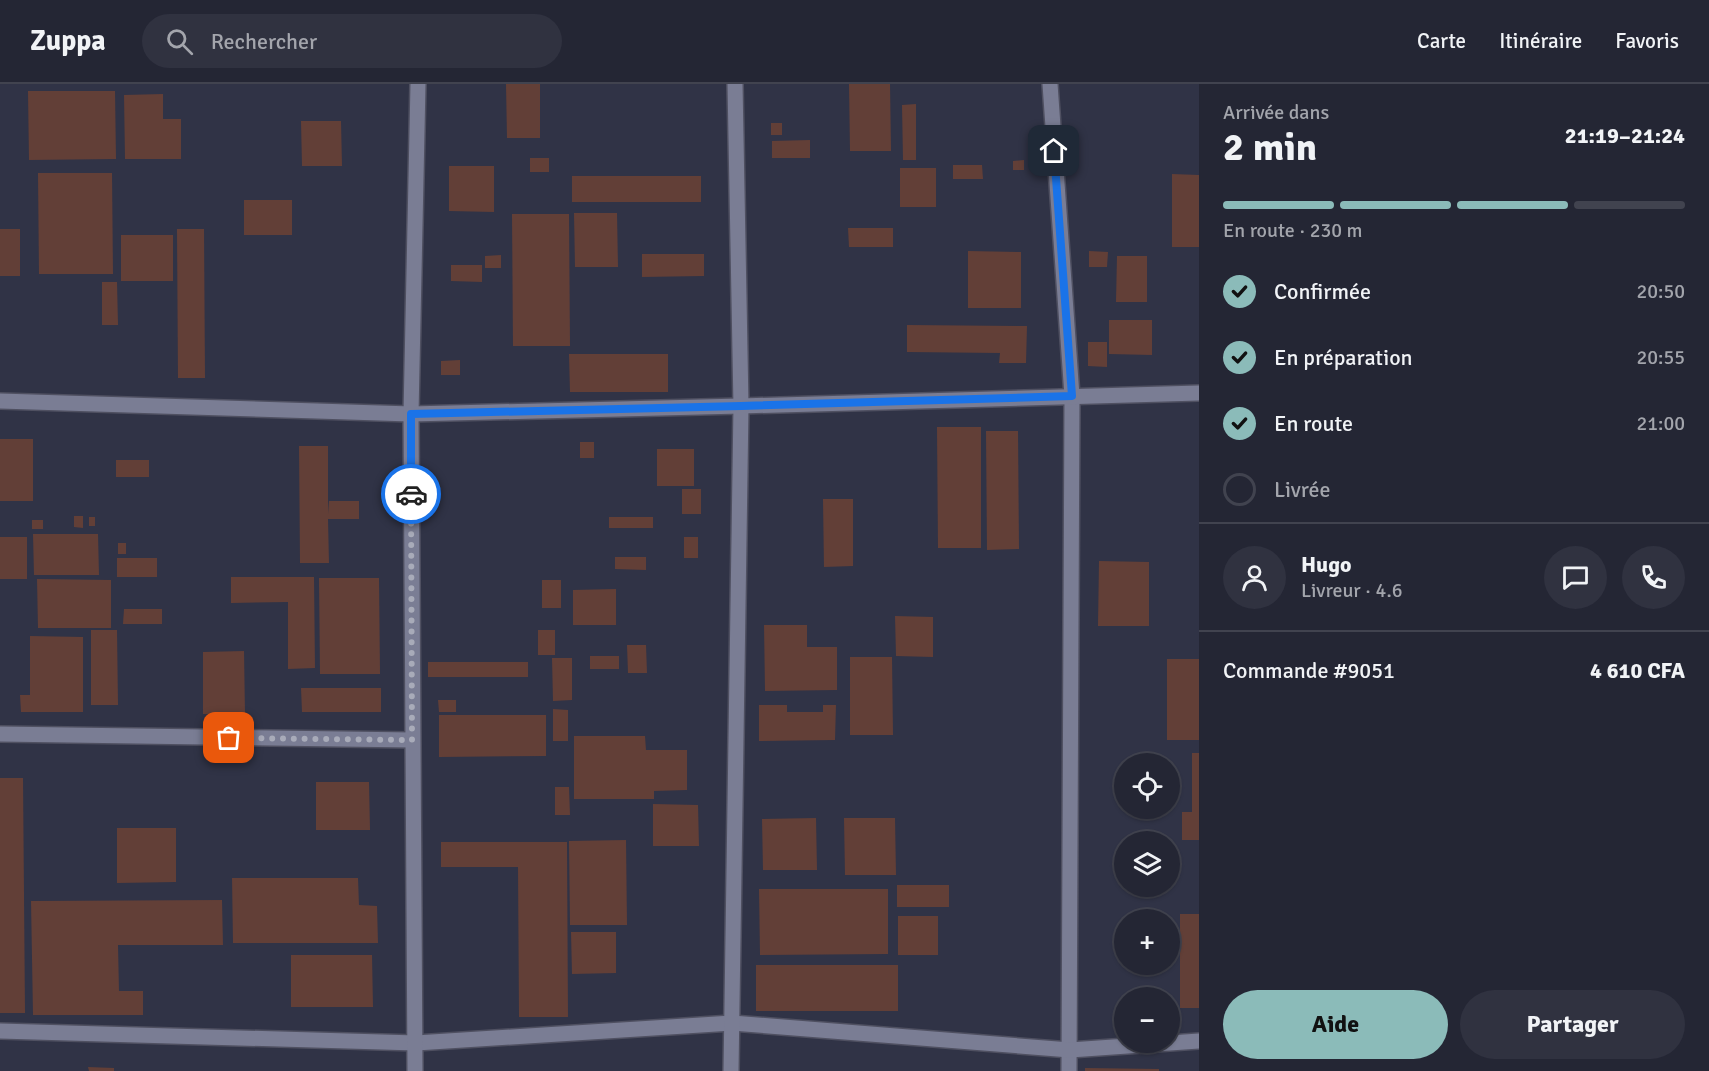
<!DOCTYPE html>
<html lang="fr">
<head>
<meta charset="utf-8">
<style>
  body { margin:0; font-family:Signika,sans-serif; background:#303240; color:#f1f3f6; height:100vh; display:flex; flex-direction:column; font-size:22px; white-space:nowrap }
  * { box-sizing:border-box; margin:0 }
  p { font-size:20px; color:#a3a5ac }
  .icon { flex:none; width:33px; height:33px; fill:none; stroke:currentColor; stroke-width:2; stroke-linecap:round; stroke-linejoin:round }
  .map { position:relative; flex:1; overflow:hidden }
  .side { display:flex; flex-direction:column; background:#242634; width:510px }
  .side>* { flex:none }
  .controls { position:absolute; left:1114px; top:669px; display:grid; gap:12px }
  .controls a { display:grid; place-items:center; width:66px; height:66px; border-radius:50%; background:#242634; box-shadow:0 2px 4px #0004,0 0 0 2px #41434f; font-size:30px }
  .pin { position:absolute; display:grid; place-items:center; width:51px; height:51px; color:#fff; margin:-26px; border-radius:12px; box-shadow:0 3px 9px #0006 }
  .courier { position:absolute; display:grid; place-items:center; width:60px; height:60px; margin:-30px; border:4px solid #1a73e8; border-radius:50%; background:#fff; color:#222; box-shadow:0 2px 8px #0007 }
  .overview em { font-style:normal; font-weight:700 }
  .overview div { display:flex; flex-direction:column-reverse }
  .overview { display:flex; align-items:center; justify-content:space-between; height:102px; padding:0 24px }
  h1 { font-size:39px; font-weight:700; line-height:45px }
  .bar { display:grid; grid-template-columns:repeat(4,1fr); gap:9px 6px; align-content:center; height:72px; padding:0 24px }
  .bar i { height:8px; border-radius:4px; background:#41434f }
  .bar .current { background:#8bbbb9 }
  .bar p { grid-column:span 4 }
  .line { display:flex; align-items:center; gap:15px; padding:0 24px; border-top:2px solid #41434f }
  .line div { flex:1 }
  .round { display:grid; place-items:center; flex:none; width:63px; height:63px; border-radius:32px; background:#303240 }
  ol { padding:0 24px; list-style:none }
  li { display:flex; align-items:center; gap:18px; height:66px }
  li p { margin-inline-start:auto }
  li .icon { padding:6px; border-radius:50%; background:#8bbbb9; color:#111; stroke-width:4 }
  li:last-child { color:#a3a5ac }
  li i { width:33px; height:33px; border:3px solid #41434f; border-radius:50% }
  .primary-button { display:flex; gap:12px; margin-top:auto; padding:12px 24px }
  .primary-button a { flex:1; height:69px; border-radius:36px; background:#8bbbb9; color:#111; font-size:24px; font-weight:700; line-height:69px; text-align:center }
  .primary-button a+a { background:#303240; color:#f1f3f6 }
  header { display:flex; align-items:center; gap:36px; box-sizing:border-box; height:84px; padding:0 30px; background:#242634; border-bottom:2px solid #41434f }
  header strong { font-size:28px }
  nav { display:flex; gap:33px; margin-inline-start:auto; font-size:21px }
  .search { width:420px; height:54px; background:#303240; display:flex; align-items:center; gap:15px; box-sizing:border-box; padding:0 21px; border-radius:33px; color:#a3a5ac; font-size:22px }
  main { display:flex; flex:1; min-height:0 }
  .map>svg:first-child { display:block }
  .building { fill:#623f37 }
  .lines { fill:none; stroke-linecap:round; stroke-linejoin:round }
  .minor-casing { stroke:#4f5061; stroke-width:18 }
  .minor { stroke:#7a7d94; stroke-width:15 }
  .done { stroke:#a8abb9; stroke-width:6; stroke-dasharray:0 10.8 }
  .route { stroke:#1a73e8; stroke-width:8 }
</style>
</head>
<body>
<header>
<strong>Zuppa</strong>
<div class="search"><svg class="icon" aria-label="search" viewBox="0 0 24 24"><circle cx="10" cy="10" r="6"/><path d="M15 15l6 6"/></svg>Rechercher</div>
<nav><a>Carte</a><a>Itinéraire</a><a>Favoris</a></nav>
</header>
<main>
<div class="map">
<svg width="1199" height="987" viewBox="0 0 1199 987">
  <rect width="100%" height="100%" fill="#303346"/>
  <g class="building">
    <path d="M506 0H540V54H507Z"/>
    <path d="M849 0H890L891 67H850Z"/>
    <path d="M28 7H115L116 75 29 76Z"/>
    <path d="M163 10V35H181V75H125L124 11Z"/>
    <path d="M916 20V76H903L902 21Z"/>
    <path d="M301 37H341L342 82H302Z"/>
    <rect x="771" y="39" width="11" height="12"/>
    <path d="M810 56V74H772V57Z"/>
    <rect x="530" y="74" width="19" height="14"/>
    <path d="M1024 76V86H1013V77Z"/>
    <path d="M953 81H982L983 95H953Z"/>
    <path d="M449 82H494V128L449 127Z"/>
    <rect x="900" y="84" width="36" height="39"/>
    <path d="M38 89H112L113 190H39Z"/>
    <path d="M1172 90 1199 91V163H1172Z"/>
    <rect x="572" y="92" width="129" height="26"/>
    <rect x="244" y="116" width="48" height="35"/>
    <path d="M574 129H617L618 183H575Z"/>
    <path d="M512 130H569L570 262H513Z"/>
    <path d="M848 144H893V163H849Z"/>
    <rect x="0" y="145" width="20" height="47"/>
    <path d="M177 145H204L205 294H178Z"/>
    <rect x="121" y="151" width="52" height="46"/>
    <path d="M968 167 1021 168V224H968Z"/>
    <path d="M1089 167 1108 168 1107 183H1089Z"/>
    <path d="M642 170H704V192L642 193Z"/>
    <path d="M501 171V184H485V172Z"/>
    <path d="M1117 172H1147V218H1116Z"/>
    <path d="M451 181H482V198L451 197Z"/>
    <path d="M102 198H117L118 241H102Z"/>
    <path d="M1109 236H1152V271L1109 270Z"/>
    <path d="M907 241 1027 242 1026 279H999L1000 269 907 268Z"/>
    <path d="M1088 258H1107V283L1088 282Z"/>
    <path d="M569 270H668V308H570Z"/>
    <path d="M460 276V291H441V277Z"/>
    <path d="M937 343H981V464H938Z"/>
    <path d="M986 347H1018L1019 465 987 466Z"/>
    <rect x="0" y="355" width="33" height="62"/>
    <rect x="580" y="358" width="14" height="16"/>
    <path d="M299 362H328V430L329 417H359V435H328L329 479H300Z"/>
    <rect x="657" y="365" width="37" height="37"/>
    <rect x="116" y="376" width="33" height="17"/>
    <rect x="682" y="405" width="19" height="25"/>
    <path d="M823 415H853V482L824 483Z"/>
    <path d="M74 432H83V444L74 443Z"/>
    <rect x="89" y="433" width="6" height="9"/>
    <rect x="609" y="433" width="44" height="11"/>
    <rect x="32" y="436" width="11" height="9"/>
    <path d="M33 450H98L99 491H34Z"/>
    <rect x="0" y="453" width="27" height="42"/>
    <rect x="684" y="453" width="14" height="21"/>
    <rect x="118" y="459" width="8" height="11"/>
    <path d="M615 473H646V486L615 485Z"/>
    <rect x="117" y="474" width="40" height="19"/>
    <path d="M1099 477 1149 478V542H1098Z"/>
    <path d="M231 493H314L315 584 288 585V518L231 519Z"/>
    <path d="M319 494H379L380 590H320Z"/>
    <path d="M37 495 111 496V544H38Z"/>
    <rect x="542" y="496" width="19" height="28"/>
    <path d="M616 505V541H573V506Z"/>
    <path d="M124 525H162V540H123Z"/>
    <path d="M895 532 933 533V573L896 572Z"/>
    <path d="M764 541H807V563H837V606L765 607Z"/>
    <path d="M91 546H117L118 621H91Z"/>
    <rect x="538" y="546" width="17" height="25"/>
    <path d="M30 552 83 553V628H21L20 611H30Z"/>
    <path d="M627 561H646L647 589H628Z"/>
    <path d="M244 567 245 631 203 630V568Z"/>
    <rect x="590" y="572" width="29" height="13"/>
    <path d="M850 573H892L893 651H850Z"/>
    <path d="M552 574H572V616L553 617Z"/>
    <rect x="1167" y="575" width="32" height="81"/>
    <rect x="428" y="578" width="100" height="15"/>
    <path d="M301 604H381V628H302Z"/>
    <path d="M438 616H456V628H439Z"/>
    <path d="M759 621H787V628H823V621H836L835 656 759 657Z"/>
    <path d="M553 625 568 626V657H553Z"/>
    <path d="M439 631H546V672L439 673Z"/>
    <path d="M574 652H645L646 666H687V706L654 707V715H574Z"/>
    <path d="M1192 669H1199V756H1182V728H1192Z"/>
    <path d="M0 694H23L25 929H0Z"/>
    <path d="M316 698H369L370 746H316Z"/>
    <path d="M555 703H569L570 731H555Z"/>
    <path d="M653 720 698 721 699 762H653Z"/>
    <path d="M816 734 817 786H763L762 735Z"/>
    <path d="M844 734H895L896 791H845Z"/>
    <path d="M117 744H176V798L117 799Z"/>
    <path d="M626 756 627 841H570L569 757Z"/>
    <path d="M441 758H567L568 933H519L518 783H441Z"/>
    <path d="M232 794H358L359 821 377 822 378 859H233Z"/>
    <rect x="897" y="801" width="52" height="22"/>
    <path d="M759 805H888V870L760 871Z"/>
    <path d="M222 816 223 861H118L119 907H143V931H33L31 817Z"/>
    <rect x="1180" y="830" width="19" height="94"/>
    <rect x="898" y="832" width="40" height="39"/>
    <path d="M571 848H616V889L572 890Z"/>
    <path d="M291 871H372L373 923H291Z"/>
    <rect x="756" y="881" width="142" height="46"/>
    <path d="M88 983 114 984V987H89Z"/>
    <path d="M1085 984 1159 985V987H1085Z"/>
  </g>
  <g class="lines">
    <g class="minor-casing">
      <g id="minor">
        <path d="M1050 0 1072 312 1069 987"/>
        <path d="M0 317 411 330 741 322 1199 309"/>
        <path d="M0 650 412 656"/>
        <path d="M0 947 416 959 732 939 1070 966 1199 957"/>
        <path d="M415 987 411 330 418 0"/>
        <path d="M731 987 741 322 735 0"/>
      </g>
    </g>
    <use href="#minor" class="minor"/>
  </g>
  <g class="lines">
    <path class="done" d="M229 654 412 656 411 410"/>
    <path class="route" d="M411 410V330L741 322 1072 312 1054 67"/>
  </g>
</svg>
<div class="controls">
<a><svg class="icon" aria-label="locate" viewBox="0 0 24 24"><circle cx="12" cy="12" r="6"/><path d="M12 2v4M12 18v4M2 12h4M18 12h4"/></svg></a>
<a><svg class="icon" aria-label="layers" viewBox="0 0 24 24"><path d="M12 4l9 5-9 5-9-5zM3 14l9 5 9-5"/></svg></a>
<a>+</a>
<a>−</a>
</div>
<div class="pin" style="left:229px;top:654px;background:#ea580c"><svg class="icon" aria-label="bag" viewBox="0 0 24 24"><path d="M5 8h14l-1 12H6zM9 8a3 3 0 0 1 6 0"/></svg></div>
<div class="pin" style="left:1054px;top:67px;background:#1f2937"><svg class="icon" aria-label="home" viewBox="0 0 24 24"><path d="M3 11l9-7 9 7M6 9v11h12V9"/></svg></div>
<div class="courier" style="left:411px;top:410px"><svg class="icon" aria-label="car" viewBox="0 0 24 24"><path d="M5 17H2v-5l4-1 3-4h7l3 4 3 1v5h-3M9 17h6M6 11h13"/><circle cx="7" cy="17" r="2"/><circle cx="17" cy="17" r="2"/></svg></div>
</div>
<section class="side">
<div class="overview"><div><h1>2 min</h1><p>Arrivée dans</p></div><em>21:19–21:24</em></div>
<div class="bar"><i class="current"></i><i class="current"></i><i class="current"></i><i></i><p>En route · 230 m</p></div>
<ol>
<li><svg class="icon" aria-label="check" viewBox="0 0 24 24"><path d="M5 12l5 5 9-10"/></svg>Confirmée<p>20:50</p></li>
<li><svg class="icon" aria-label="check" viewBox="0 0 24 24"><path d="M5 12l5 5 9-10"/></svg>En préparation<p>20:55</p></li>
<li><svg class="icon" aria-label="check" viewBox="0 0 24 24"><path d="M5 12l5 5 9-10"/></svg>En route<p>21:00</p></li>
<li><i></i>Livrée</li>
</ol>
<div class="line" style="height:108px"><a class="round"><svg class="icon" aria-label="person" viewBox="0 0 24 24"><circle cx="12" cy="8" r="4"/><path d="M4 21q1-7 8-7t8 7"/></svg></a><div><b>Hugo</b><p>Livreur · 4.6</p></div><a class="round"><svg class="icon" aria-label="chat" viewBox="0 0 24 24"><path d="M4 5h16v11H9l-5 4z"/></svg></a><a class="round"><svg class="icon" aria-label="phone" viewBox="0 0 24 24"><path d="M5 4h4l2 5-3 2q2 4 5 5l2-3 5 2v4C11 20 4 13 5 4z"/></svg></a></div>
<div class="line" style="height:78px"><div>Commande #9051</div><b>4 610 CFA</b></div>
<div class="primary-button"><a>Aide</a><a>Partager</a></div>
</section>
</main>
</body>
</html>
